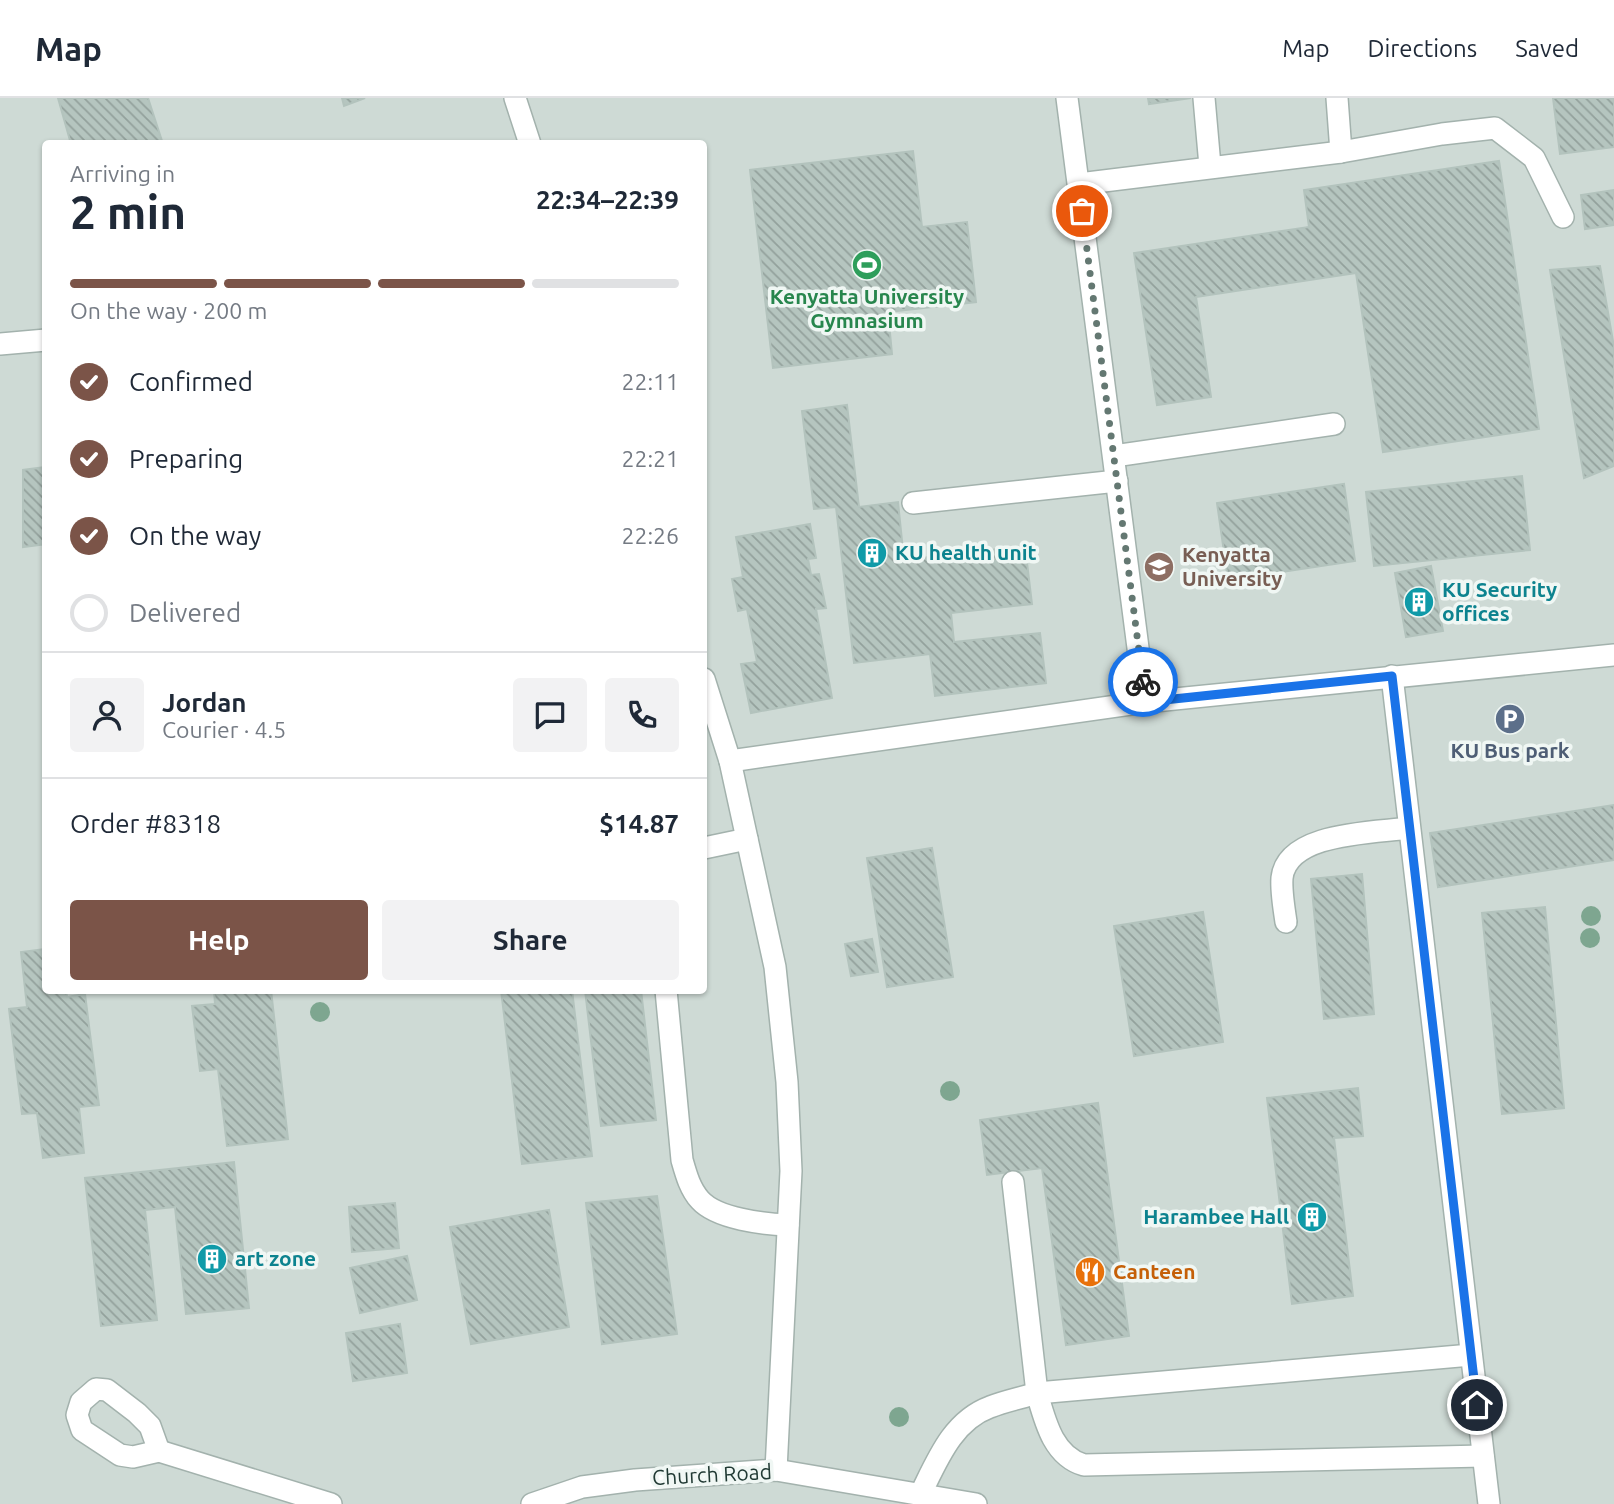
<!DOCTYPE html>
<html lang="en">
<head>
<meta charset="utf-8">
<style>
  body { margin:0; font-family:Ubuntu,sans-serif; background:#f2f2f3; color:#1f2937; height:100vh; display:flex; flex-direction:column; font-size:26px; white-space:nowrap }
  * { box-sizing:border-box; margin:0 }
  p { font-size:23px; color:#747a83 }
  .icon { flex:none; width:38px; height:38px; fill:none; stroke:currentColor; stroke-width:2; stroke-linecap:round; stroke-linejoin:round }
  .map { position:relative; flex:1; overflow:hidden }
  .sheet { position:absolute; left:42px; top:42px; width:665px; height:854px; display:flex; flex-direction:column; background:#fff; border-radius:7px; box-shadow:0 2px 5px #0004 }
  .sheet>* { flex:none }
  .pin { position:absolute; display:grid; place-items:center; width:60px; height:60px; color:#fff; margin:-30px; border:4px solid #fff; border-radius:50%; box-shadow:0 2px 7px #0007 }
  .courier { position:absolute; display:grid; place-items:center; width:70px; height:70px; margin:-35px; border:5px solid #1a73e8; border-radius:50%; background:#fff; color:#222; box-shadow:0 2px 9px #0007 }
  .head em { font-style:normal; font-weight:700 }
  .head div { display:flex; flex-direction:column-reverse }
  .head { display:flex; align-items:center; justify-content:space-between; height:119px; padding:0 28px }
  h1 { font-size:46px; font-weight:700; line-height:52px }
  .bar { display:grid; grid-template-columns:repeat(4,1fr); gap:10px 7px; align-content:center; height:84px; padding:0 28px }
  .bar i { height:9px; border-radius:5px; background:#e0e1e3 }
  .bar .selected { background:#7b5448 }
  .bar p { grid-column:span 4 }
  .line { display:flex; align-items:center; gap:18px; padding:0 28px; border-top:2px solid #e0e1e3 }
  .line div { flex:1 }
  .round { display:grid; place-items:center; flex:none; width:74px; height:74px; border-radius:7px; background:#f2f2f3 }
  ol { padding:0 28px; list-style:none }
  li { display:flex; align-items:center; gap:21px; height:77px }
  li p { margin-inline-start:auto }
  li .icon { padding:7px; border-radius:50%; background:#7b5448; color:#fff; stroke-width:4 }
  li:last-child { color:#747a83 }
  li i { width:38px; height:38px; border:4px solid #e0e1e3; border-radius:50% }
  .primary-button { display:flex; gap:14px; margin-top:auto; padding:14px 28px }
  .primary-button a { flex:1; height:80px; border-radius:7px; background:#7b5448; color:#fff; font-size:28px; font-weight:700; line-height:80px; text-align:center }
  .primary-button a+a { background:#f2f2f3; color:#1f2937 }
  header { display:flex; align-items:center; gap:42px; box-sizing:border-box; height:98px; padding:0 35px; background:#fff; border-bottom:2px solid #e0e1e3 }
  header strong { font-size:33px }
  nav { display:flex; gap:38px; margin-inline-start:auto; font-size:24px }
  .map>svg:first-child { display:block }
  .built { fill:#cedad5; fill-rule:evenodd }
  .building { fill:url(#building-back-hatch); stroke:#b3c3bd; stroke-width:2 }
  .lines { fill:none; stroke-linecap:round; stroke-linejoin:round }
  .minor-casing { stroke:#a3b2ad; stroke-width:24 }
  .minor { stroke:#fff; stroke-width:21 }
  .tree { fill:#7ea690 }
  .done { stroke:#647872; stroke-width:7; stroke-dasharray:0 12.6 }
  .route { stroke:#1a73e8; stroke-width:9 }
  .labels { text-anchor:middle; stroke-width:7; stroke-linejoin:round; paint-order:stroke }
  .leisure-label { font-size:21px; font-weight:bold; fill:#27864d; stroke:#f0f7f4 }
  .culture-label { font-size:21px; font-weight:bold; fill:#0d838f; stroke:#f0f7f4; text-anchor:start }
  .education-label { font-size:21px; font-weight:bold; fill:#785e54; stroke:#f0f7f4; text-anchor:start }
  .service-label { font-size:21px; font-weight:bold; fill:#4e5e75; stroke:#f0f7f4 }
  .food-label { font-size:21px; font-weight:bold; fill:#c56008; stroke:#f0f7f4; text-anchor:start }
  .street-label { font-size:21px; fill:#213a34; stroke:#f0f7f4 }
</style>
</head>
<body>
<header>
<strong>Map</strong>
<nav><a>Map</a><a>Directions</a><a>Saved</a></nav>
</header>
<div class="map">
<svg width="1614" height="1406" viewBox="0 0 1614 1406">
  <defs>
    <pattern id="building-back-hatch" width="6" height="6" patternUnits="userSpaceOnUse" patternTransform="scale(1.75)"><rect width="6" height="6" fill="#b5c5bf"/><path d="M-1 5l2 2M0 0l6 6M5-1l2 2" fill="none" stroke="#93a19c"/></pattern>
  </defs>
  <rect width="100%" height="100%" fill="#e0eae6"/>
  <path class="built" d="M0 0H1614V1406H0ZM46 46H704V892H46Z"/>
  <g class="building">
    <path d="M58 0H148L163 46H71Z"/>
    <path d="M342 0H365L344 8Z"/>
    <path d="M1148 0H1191L1149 6Z"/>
    <path d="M1553 0H1614V49L1560 56Z"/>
    <path d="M913 53 922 129 967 124 976 204 888 214 892 256 773 270 750 72Z"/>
    <path d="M1499 63 1539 331 1383 354 1356 175 1196 199 1211 299 1157 307 1134 155 1309 129 1304 92Z"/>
    <path d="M1614 92V127L1585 131 1581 97Z"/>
    <path d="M1600 168 1614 249V368L1584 380 1550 172Z"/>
    <path d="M847 307 859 409 898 404 904 462 1025 448 1032 506 951 515 954 544 1040 535 1046 585 935 598 930 556 854 565 836 409 814 411 802 313Z"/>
    <path d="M46 369V446L23 449V372Z"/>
    <path d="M1522 378 1530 452 1374 468 1366 394Z"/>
    <path d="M1344 386 1355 463 1228 482 1217 405Z"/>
    <path d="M810 426 816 460 808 461 811 477 819 476 826 510 816 511 832 600 751 615 741 566 757 564 747 511 738 513 732 481 743 479 736 439Z"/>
    <path d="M1431 468 1443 533 1406 539 1395 475Z"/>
    <path d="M1614 707V762L1438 789 1430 735Z"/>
    <path d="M932 750 953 879 887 889 867 760Z"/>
    <path d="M1362 776 1374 916 1324 921 1311 781Z"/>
    <path d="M1545 809 1564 1010 1502 1016 1482 815Z"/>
    <path d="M1203 814 1223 944 1134 958 1114 828Z"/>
    <path d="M872 841 878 874 851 878 845 846Z"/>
    <path d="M46 851V892H66L67 899 85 896 99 1007 79 1009 84 1055 43 1060 37 1015 22 1016 9 911 27 909 21 854Z"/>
    <path d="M214 892H271L288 1041 227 1048 218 971 200 973 192 908 215 906Z"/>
    <path d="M501 892H572L592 1058 522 1066Z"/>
    <path d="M585 892H641L656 1022 601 1028Z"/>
    <path d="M1358 990 1363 1038 1334 1040 1353 1198 1292 1206 1267 1000Z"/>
    <path d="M1098 1005 1129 1238 1066 1247 1042 1070 987 1077 980 1022Z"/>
    <path d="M234 1064 249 1210 186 1216 175 1109 145 1112 157 1222 101 1228 85 1080Z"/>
    <path d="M657 1098 677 1236 602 1246 586 1105Z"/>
    <path d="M395 1105 399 1150 352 1154 349 1109Z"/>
    <path d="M549 1112 569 1229 471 1246 450 1129Z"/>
    <path d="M407 1158 417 1202 360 1215 350 1170Z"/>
    <path d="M400 1226 407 1275 353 1283 346 1235Z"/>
  </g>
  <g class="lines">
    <g class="minor-casing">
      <g id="minor">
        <path d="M515 0 530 46"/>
        <path d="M1067 0 1145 604"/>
        <path d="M1204 0 1210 68"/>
        <path d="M1337 0 1341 54"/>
        <path d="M1079 86 1341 54 1442 36 1495 30 1534 60 1563 119"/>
        <path d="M0 246 46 242"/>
        <path d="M1114 358 1334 326"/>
        <path d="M913 405 1117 383"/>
        <path d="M1392 578 1489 1406"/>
        <path d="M704 581 730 663 775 869 787 984 791 1073 776 1372"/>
        <path d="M730 663 1145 604 1614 557"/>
        <path d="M704 750 747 741"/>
        <path d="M1286 824C1284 810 1281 794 1282 780 1287 734 1374 735 1409 730"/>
        <path d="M666 892 682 1062C686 1076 690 1091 700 1102 717 1121 764 1126 788 1127"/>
        <path d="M1013 1084 1037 1295C1045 1323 1053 1358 1084 1367L1483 1358"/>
        <path d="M96 1291 107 1292 137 1315 150 1328 159 1353 133 1359 120 1357 82 1332 77 1317 81 1304Z"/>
        <path d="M159 1353 331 1406"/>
        <path d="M920 1397C937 1363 952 1323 990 1309 1005 1303 1021 1300 1037 1295L1471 1257"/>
        <path d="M532 1406 582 1389 635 1382 776 1372 976 1406"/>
      </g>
    </g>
    <use href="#minor" class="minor"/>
  </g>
  <g class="tree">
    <circle cx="1591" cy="818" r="10"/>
    <circle cx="1590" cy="840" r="10"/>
    <circle cx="320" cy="914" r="10"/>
    <circle cx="950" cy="993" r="10"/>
    <circle cx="899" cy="1319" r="10"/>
  </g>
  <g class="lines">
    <path class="done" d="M1082 113 1143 584"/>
    <path class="route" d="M1143 584 1145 604 1392 578 1477 1307"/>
  </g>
  <defs>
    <g id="stadium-disc" transform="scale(1.575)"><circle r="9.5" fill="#2e9e5b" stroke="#f0f7f4"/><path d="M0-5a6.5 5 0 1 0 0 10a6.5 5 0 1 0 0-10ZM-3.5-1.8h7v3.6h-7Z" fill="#fff"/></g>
    <g id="building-disc" transform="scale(1.575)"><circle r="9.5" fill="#0f9aa8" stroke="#f0f7f4"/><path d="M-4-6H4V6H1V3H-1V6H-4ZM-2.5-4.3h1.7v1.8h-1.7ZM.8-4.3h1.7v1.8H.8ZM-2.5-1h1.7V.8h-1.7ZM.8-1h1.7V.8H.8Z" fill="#fff"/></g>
    <g id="university-disc" transform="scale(1.575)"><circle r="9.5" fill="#8d6e63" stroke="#f0f7f4"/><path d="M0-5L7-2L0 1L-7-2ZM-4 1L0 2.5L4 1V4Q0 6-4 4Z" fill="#fff"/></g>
    <g id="parking-disc" transform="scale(1.575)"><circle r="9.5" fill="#5c6f8a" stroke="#f0f7f4"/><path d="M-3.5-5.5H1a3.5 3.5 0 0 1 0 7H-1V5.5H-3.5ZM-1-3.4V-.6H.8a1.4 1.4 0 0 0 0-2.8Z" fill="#fff"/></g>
    <g id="restaurant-disc" transform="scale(1.575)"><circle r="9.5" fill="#e8710a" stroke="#f0f7f4"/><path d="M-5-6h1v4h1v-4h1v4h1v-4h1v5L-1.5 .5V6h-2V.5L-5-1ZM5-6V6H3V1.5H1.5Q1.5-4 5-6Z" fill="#fff"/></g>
  </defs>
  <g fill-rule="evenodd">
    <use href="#stadium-disc" x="867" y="167"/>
    <use href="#building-disc" x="872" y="455"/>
    <use href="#university-disc" x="1159" y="469"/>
    <use href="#building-disc" x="1419" y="504"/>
    <use href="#parking-disc" x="1510" y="621"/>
    <use href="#building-disc" x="1312" y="1119"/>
    <use href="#building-disc" x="212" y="1161"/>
    <use href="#restaurant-disc" x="1090" y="1174"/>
  </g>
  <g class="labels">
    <g class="leisure-label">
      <text x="867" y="206">Kenyatta University<tspan x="867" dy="24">Gymnasium</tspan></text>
    </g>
    <g class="culture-label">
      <text x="895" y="462">KU health unit</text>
      <text x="1442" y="499">KU Security<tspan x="1442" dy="24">offices</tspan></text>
      <text x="1289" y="1126" text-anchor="end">Harambee Hall</text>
      <text x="235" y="1168">art zone</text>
    </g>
    <g class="education-label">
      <text x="1182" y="464">Kenyatta<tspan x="1182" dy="24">University</tspan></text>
    </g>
    <g class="service-label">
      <text x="1510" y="660">KU Bus park</text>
    </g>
    <g class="food-label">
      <text x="1113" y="1181">Canteen</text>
    </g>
    <g class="street-label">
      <text transform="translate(712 1377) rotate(-3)" y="7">Church Road</text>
    </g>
  </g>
</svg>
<div class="pin" style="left:1082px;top:113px;background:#ea580c"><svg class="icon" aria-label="bag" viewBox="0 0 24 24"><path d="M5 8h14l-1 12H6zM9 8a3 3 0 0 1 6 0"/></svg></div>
<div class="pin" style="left:1477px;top:1307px;background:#1f2937"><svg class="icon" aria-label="home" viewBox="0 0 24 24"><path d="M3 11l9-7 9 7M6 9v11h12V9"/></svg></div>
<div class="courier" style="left:1143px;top:584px"><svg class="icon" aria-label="bike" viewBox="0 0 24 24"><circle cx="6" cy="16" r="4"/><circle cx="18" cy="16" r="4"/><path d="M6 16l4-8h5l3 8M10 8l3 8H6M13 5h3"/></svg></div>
<section class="sheet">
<div class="head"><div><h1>2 min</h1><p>Arriving in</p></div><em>22:34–22:39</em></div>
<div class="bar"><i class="selected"></i><i class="selected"></i><i class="selected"></i><i></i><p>On the way · 200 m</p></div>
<ol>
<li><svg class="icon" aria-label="check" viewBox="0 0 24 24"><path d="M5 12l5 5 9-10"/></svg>Confirmed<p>22:11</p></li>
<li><svg class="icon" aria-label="check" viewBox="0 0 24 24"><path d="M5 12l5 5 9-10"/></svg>Preparing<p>22:21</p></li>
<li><svg class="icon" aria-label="check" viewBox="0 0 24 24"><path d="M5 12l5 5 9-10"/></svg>On the way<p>22:26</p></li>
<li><i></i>Delivered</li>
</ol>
<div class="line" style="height:126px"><a class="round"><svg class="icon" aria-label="person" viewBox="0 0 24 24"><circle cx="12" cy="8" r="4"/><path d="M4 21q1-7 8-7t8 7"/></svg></a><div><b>Jordan</b><p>Courier · 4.5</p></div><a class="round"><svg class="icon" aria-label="chat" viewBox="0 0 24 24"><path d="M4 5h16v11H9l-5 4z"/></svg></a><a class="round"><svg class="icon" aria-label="phone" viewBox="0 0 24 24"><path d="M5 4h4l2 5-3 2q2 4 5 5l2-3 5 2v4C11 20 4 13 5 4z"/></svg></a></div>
<div class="line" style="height:91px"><div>Order #8318</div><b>$14.87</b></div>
<div class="primary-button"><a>Help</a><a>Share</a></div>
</section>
</div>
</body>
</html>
